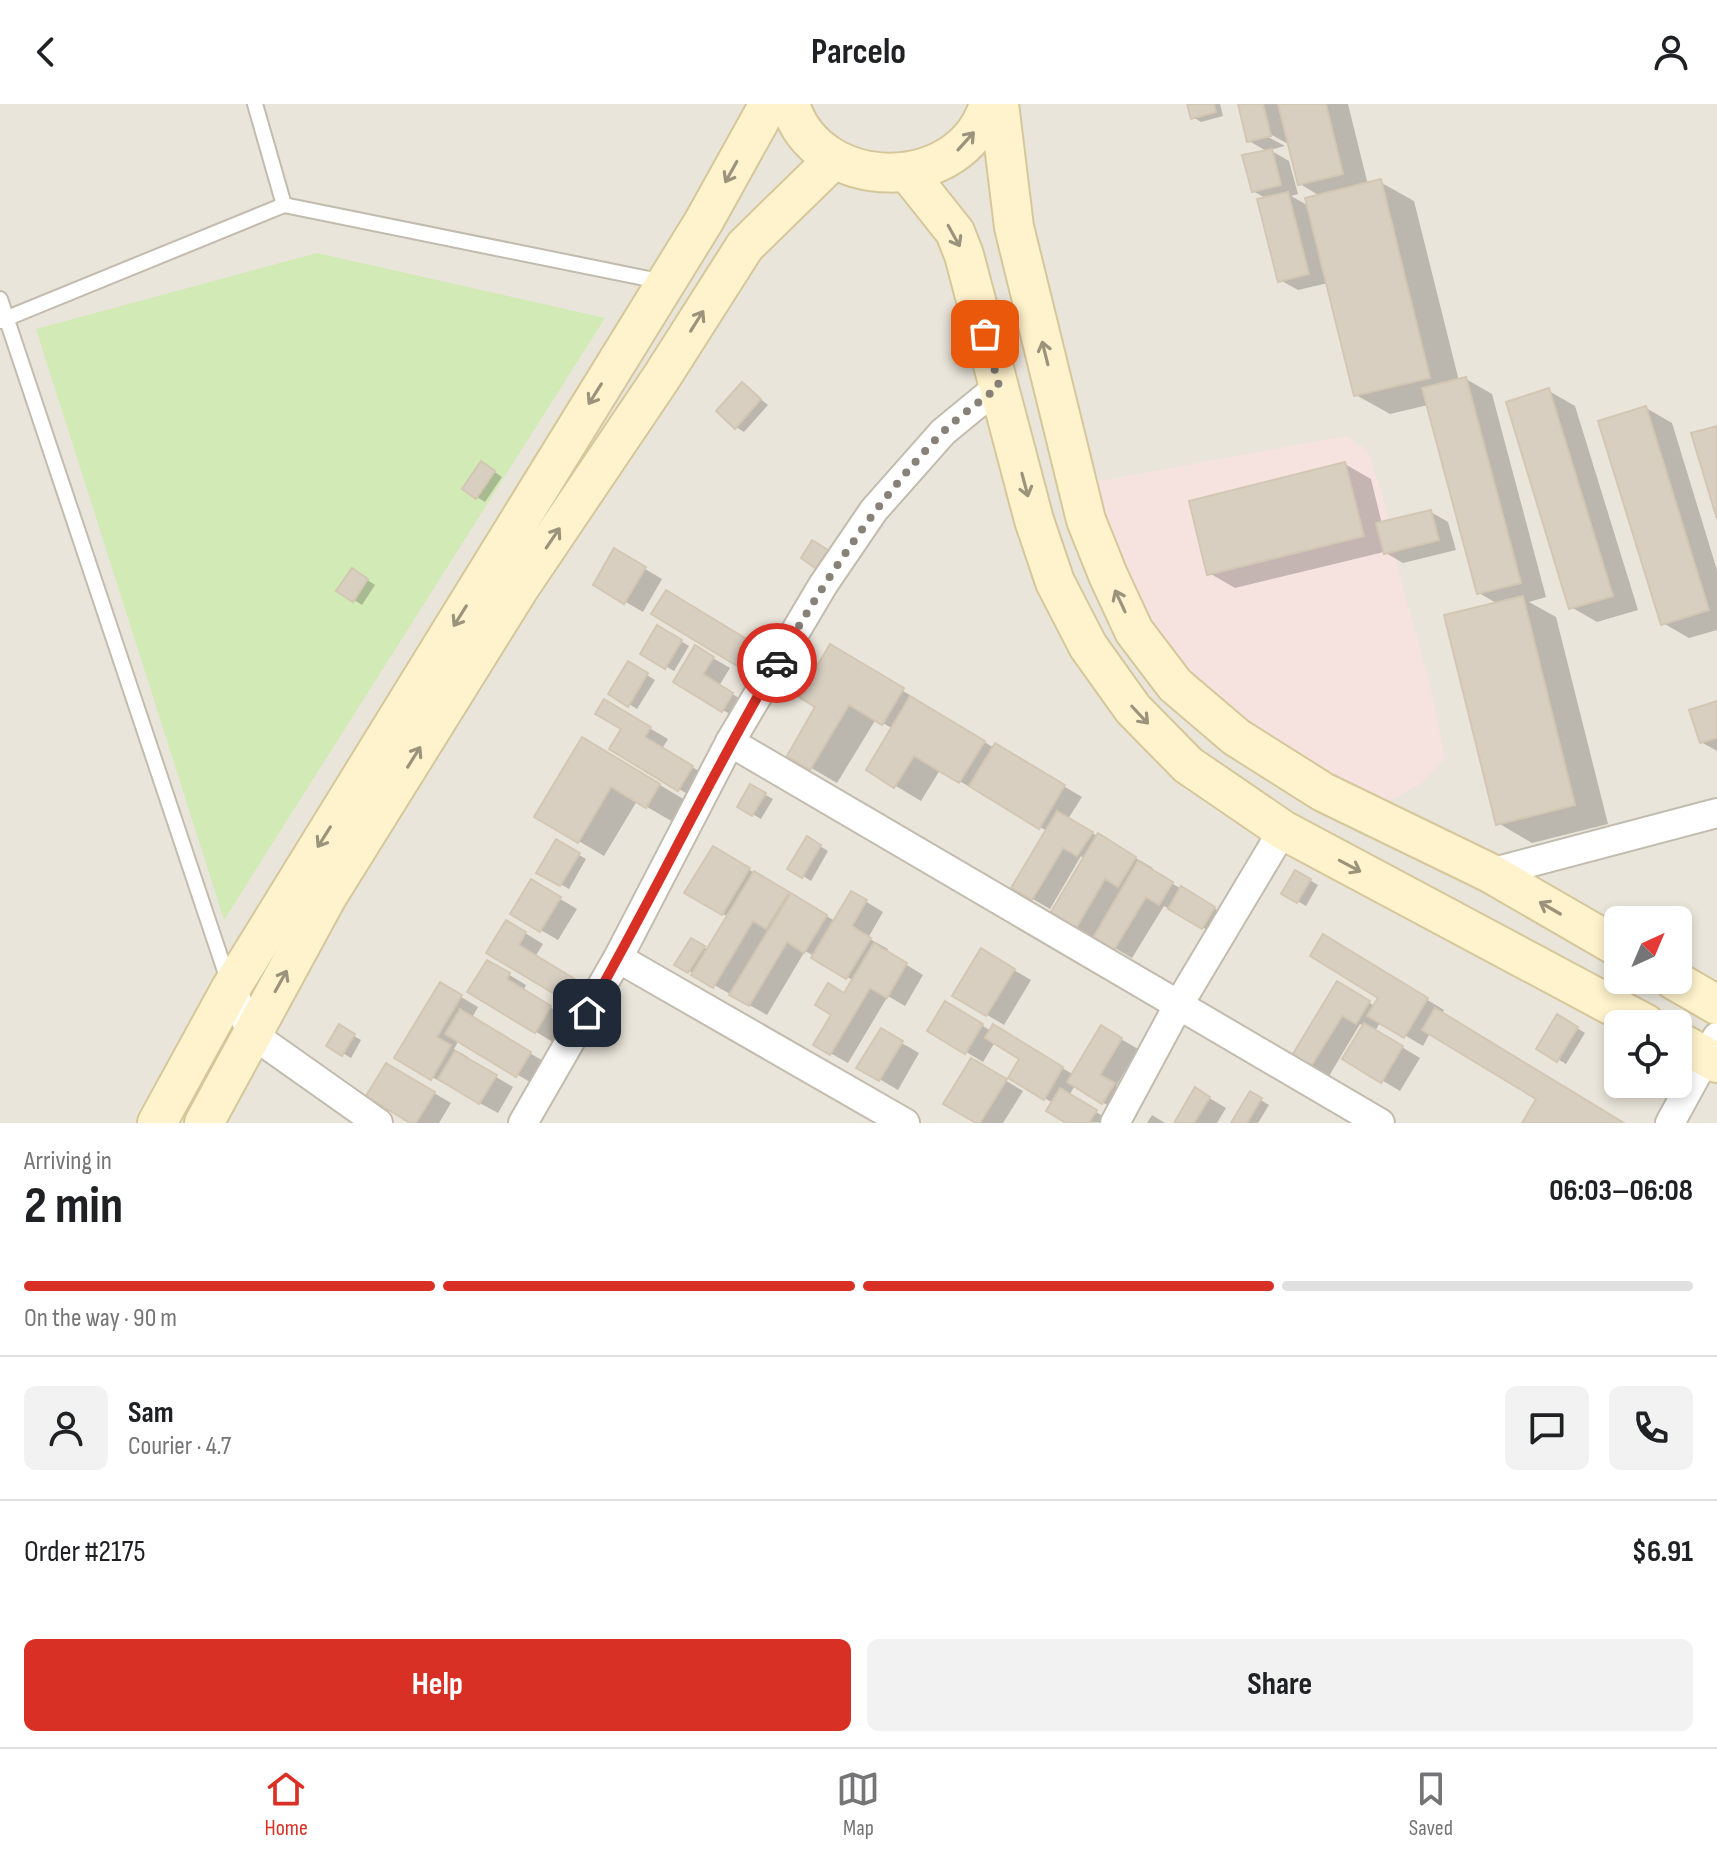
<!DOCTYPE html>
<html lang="en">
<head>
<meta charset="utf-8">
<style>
  body { margin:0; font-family:"Sofia Sans Condensed",sans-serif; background:#f2f2f2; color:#202124; height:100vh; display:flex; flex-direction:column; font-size:30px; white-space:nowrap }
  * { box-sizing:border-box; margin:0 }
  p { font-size:26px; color:#757577 }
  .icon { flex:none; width:44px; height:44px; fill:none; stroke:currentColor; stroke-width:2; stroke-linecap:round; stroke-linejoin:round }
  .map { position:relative; height:1019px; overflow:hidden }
  .drawer { display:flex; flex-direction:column; background:#fff; flex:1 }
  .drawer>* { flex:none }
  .needle { width:52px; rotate:44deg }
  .tools { position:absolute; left:1604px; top:802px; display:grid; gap:16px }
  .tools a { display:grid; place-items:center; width:88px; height:88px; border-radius:12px; background:#fff; box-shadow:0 4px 12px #0003; font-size:40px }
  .pin { position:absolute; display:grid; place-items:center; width:68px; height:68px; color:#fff; margin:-34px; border-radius:16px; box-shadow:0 4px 12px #0006 }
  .courier { position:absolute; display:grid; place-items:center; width:80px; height:80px; margin:-40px; border:6px solid #d93025; border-radius:50%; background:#fff; color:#222; box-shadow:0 2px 10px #0007 }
  .head em { font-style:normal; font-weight:700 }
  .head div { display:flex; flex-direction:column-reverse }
  .head { display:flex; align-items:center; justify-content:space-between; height:136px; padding:0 24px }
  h1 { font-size:52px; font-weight:700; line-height:60px }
  .bar { display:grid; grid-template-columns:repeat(4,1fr); gap:12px 8px; align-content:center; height:96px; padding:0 24px }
  .bar i { height:10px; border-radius:6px; background:#e0e0e0 }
  .bar .current { background:#d93025 }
  .bar p { grid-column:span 4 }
  .line { display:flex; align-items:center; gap:20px; padding:0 24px; border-top:2px solid #e0e0e0 }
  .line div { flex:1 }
  .round { display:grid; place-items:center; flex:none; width:84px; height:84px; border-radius:12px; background:#f2f2f2 }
  .button { display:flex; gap:16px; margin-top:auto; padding:16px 24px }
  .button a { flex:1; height:92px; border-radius:12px; background:#d93025; color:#fff; font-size:32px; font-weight:700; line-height:92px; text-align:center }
  .button a+a { background:#f2f2f2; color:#202124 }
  header { display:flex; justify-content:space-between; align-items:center; height:104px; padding:0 24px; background:#fff; font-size:36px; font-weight:700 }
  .tab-bar { display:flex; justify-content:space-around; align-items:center; height:112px; border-top:2px solid #e0e0e0; background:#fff; font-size:22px; color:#757577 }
  .tab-bar a { display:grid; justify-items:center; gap:4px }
  .tab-bar .current { color:#d93025 }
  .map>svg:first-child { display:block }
  .residential { fill:#eae5da; fill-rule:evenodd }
  .medical { fill:#f6e3e0 }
  .green { fill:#d2eab5 }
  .shadow { fill:#0003; fill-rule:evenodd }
  .building { fill:#d8cfc1; stroke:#d3c7b4; stroke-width:2 }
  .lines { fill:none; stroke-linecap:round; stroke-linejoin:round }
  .lane-casing { stroke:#c2bbae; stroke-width:18 }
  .street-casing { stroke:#c2bbae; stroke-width:32 }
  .secondary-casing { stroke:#d6c79b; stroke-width:42 }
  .lane { stroke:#fff; stroke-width:14 }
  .street { stroke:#fff; stroke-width:28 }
  .secondary { stroke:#fff3cd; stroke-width:38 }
  .oneway { stroke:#9c937c }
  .done { stroke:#878178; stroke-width:8; stroke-dasharray:0 14.4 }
  .route { stroke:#d93025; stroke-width:10 }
</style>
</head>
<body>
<header><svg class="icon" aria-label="back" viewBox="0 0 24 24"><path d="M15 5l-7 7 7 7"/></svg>Parcelo<svg class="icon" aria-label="person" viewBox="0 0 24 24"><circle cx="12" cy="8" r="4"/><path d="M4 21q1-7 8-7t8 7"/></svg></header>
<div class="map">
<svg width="1717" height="1019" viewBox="0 0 1717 1019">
  <rect width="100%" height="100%" fill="#f6f3ec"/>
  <path class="residential" d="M0 0H1717V1019H0ZM1618 816H1678V876H1618ZM1618 920H1678V980H1618Z"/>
  <path class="medical" d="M1346 332 1367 346 1382 389 1401 477 1430 581 1445 655 1422 679 1388 698 1361 697 1244 622 1150 531 1089 379Z"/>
  <path class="green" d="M317 149 605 214 224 816 36 225Z"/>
  <g class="shadow">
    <path d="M1189 0H1220L1223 12 1201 18 1193 13Z"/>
    <path d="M1240 0H1348L1368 81 1380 78 1414 97 1459 277 1466 275 1492 290 1546 493 1529 498 1556 513 1608 720 1532 739 1498 719V500L1479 489 1428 301 1390 310 1356 291 1328 179 1298 186 1280 176 1267 95 1253 87 1268 48 1249 37ZM1263 26 1290 41 1300 80 1320 92 1309 102 1291 92 1298 90 1289 57 1270 46 1285 42 1261 29Z"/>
    <path d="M742 280 768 301 744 328 736 323Z"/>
    <path d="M1549 287 1575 302 1638 506 1597 518 1571 503Z"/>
    <path d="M1646 304 1672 319 1717 466V526L1689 534 1663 519Z"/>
    <path d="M1345 360 1371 375 1382 420 1431 408 1448 418 1456 446 1403 459 1384 448 1235 484 1209 469Z"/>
    <path d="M489 364 502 373 485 398 464 385Z"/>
    <path d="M615 447 662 475 643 508 595 480Z"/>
    <path d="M352 466 375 481 362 501 339 486Z"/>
    <path d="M666 489 779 556 767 577 654 509Z"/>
    <path d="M658 523 689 542 674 567 643 549Z"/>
    <path d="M696 544 730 564 719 582 749 600 740 616 675 578Z"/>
    <path d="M857 558 994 644 996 642 1082 693 1068 715 1153 764 1151 767 1222 809 1211 828 1164 802 1132 854 1094 832 1091 837 1051 813 1085 755 1081 752 1050 805 1014 784 1047 727 940 666 921 697 869 666 893 625 876 615 837 679 789 651Z"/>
    <path d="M629 560 655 576 637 605 611 589Z"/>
    <path d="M605 598 668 635 662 645 709 673 696 695 612 645 624 625Z"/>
    <path d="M1717 600V647L1701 638Z"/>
    <path d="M583 635 685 696 673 718 637 697 604 752 537 712Z"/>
    <path d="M751 683 773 695 761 715 739 702Z"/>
    <path d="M808 735 828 747 811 777 790 764Z"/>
    <path d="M557 738 586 755 569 785 539 768Z"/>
    <path d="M713 744 835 817 852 789 883 808 868 834 888 845 886 848 923 871 905 902 888 892 848 959 816 941 854 877 814 852 805 847 767 911 677 860 692 836 708 846 728 813 687 788Z"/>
    <path d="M1296 768 1318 781 1306 802 1284 789Z"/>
    <path d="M532 778 577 805 558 836 513 810Z"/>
    <path d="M507 818 543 840 535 853 594 888 584 905 488 849Z"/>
    <path d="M1324 833 1444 906 1441 911 1622 1019H1524L1539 995 1430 929 1423 942 1381 917 1375 927 1420 954 1400 987 1345 954 1364 922 1360 920 1326 977 1291 957 1337 880 1375 902 1381 893Z"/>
    <path d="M981 847 1031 876 1004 921 954 891Z"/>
    <path d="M488 858 526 881 523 887 568 914 553 938 469 888Z"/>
    <path d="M441 881 478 903 472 914 548 960 535 981 459 936 454 945 468 953 466 955 513 983 498 1009 397 954Z"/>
    <path d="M946 899 991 927 994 923 1074 971 1102 924 1138 945 1116 982 1131 991 1120 1009 1075 981 1069 992 1113 1018 1070 1019 1053 999 1011 974 1022 955 995 938 983 958 929 926Z"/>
    <path d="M1558 912 1585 929 1566 960 1539 944Z"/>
    <path d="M339 923 361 936 351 954 329 941Z"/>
    <path d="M881 927 919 949 898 986 859 963Z"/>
    <path d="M972 956 1023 987 1003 1019H979Z"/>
    <path d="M387 961 451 999 439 1019H414Z"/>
    <path d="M1196 986 1226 1004 1217 1019H1176Z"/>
    <path d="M1251 990 1269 1001 1258 1019H1233Z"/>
    <path d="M1152 1011 1165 1019H1147Z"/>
  </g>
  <g class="building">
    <path d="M1187 0H1214L1216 8 1191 15Z"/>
    <path d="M1238 0H1263L1271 32 1247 38Z"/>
    <path d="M1278 0H1326L1343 70 1298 81Z"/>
    <path d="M1272 45 1281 81 1252 88 1242 51Z"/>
    <path d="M1381 75 1430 274 1354 292 1305 94Z"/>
    <path d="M1288 88 1309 170 1278 178 1257 95Z"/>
    <path d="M1466 273 1521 479 1477 490 1422 284Z"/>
    <path d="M742 278 761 295 735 325 716 307Z"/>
    <path d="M1549 284 1613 492 1569 505 1506 298Z"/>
    <path d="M1646 302 1709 506 1661 521 1598 317Z"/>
    <path d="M1717 322V415L1691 329Z"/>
    <path d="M481 357 495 367 476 395 462 385Z"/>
    <path d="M1345 358 1364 432 1207 471 1189 397Z"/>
    <path d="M1431 406 1439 436 1384 450 1376 419Z"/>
    <path d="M812 436 830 447 818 466 801 454Z"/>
    <path d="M614 444 646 463 624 500 593 481Z"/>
    <path d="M352 464 368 475 353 498 336 487Z"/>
    <path d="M666 486 763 545 749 569 651 510Z"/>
    <path d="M1523 492 1575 701 1496 721 1444 511Z"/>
    <path d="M657 521 682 536 665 565 640 550Z"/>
    <path d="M830 540 904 584 882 621 849 601 810 666 787 652 815 603 799 593Z"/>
    <path d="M695 541 714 553 703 570 733 589 722 608 673 578Z"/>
    <path d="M628 557 648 569 628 603 608 590Z"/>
    <path d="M910 592 985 637 959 679 914 652 894 684 866 666Z"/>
    <path d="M604 595 651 623 645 633 693 662 678 687 609 645 621 625 595 610Z"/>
    <path d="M1717 597V634L1700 639 1689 606Z"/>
    <path d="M582 633 660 680 646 704 611 683 578 739 534 713Z"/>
    <path d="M995 639 1065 681 1039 725 969 682Z"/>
    <path d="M750 680 766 689 752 712 737 703Z"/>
    <path d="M1057 707 1093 728 1077 752 1063 744 1032 796 1011 784Z"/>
    <path d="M1098 729 1136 753 1118 783 1105 775 1073 829 1048 813Z"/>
    <path d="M807 732 821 741 802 774 787 765Z"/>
    <path d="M556 735 580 749 560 782 536 769Z"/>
    <path d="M713 742 750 764 722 811 684 789Z"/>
    <path d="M1138 757 1173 778 1159 801 1146 793 1114 846 1093 834Z"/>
    <path d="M1295 766 1311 775 1297 799 1281 790Z"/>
    <path d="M754 767 789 788 766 825 753 817 713 884 691 871Z"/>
    <path d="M531 775 561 793 540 828 510 810Z"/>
    <path d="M1181 782 1215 803 1202 825 1168 805Z"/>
    <path d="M851 787 867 796 852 822 871 834 846 875 811 854Z"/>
    <path d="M791 789 827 811 804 849 787 838 749 902 729 891Z"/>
    <path d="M506 816 526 828 519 841 578 877 566 897 486 849Z"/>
    <path d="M1323 830 1428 894 1404 934 1367 912 1378 894 1310 852Z"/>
    <path d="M691 834 705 842 688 869 674 861Z"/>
    <path d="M874 839 907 859 887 894 870 884 830 951 813 941 831 911 815 901 828 879 844 889Z"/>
    <path d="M981 844 1015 865 986 912 952 892Z"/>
    <path d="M487 856 510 869 507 875 551 902 535 929 467 888Z"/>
    <path d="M1337 877 1370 897 1356 920 1342 912 1307 969 1288 958Z"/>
    <path d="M440 878 462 891 437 933 451 941 431 976 394 954Z"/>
    <path d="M945 897 983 920 965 950 927 927Z"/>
    <path d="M1435 904 1624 1019H1522L1536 995 1422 926Z"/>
    <path d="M460 905 531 948 516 973 445 930Z"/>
    <path d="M1557 910 1578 923 1557 958 1536 945Z"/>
    <path d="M1364 919 1403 942 1381 979 1342 955Z"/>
    <path d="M339 920 355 930 342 952 326 942Z"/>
    <path d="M993 920 1063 963 1044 996 1008 974 1019 955 985 934Z"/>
    <path d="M1101 921 1122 934 1100 971 1115 979 1102 1000 1067 978Z"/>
    <path d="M881 924 903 937 879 977 856 964Z"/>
    <path d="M455 947 497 971 479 1000 438 975Z"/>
    <path d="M971 954 1007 975 980 1019H976L943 1000Z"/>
    <path d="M386 959 435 988 416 1019H410L366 992Z"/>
    <path d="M1195 983 1210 993 1194 1019H1174Z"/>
    <path d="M1060 984 1097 1006 1089 1019H1066L1046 1007Z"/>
    <path d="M1250 987 1262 994 1247 1019H1231Z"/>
  </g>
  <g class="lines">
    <g class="lane-casing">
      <g id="lane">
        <path d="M255 0 284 101"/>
        <path d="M0 195 228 876"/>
        <path d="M0 217 284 101 664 178"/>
      </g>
    </g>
    <g class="street-casing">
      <g id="street">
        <path d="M730 638 1380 1019"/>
        <path d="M1490 769 1717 709"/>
        <path d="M618 854 905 1019"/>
        <path d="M231 884 252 930 378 1019"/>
        <path d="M523 1019 618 854 730 638 823 481 874 406 943 328 999 282"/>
        <path d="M1115 1019 1179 900 1283 726"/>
        <path d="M1670 1019 1717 933"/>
      </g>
    </g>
    <g class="secondary-casing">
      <g id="secondary">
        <path d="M790 0C817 91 962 92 989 0"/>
        <path d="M999 0 1014 123 1086 416 1108 471 1134 527 1175 581 1236 633 1323 688 1490 769 1618 843"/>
        <path d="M908 69 955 128 964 151 1034 416 1055 478 1088 542 1133 605 1188 661 1283 726 1646 920"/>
        <path d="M1674 876 1717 901"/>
        <path d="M1678 937 1717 959"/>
        <path d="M157 1019 231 884 704 117 769 0"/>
        <path d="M204 1019 327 793 520 483 661 274 745 142 833 56"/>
      </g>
    </g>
    <use href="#lane" class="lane"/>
    <use href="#street" class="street"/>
    <use href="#secondary" class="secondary"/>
  </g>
  <defs><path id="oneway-shaft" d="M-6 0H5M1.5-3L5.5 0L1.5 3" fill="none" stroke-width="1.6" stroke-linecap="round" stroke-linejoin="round" transform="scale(2)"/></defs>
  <g class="oneway">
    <use href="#oneway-shaft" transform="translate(966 37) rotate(-48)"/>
    <use href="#oneway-shaft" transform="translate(731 68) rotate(119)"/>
    <use href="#oneway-shaft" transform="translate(954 132) rotate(61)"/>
    <use href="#oneway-shaft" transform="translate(697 217) rotate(-58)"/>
    <use href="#oneway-shaft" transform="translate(1045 249) rotate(-104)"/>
    <use href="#oneway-shaft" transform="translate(595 290) rotate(122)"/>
    <use href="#oneway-shaft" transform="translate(1025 381) rotate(75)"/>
    <use href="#oneway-shaft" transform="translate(553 434) rotate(-56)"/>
    <use href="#oneway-shaft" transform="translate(1120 497) rotate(-115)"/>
    <use href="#oneway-shaft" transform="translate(460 512) rotate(122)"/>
    <use href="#oneway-shaft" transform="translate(1140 611) rotate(47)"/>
    <use href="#oneway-shaft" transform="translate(414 653) rotate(-58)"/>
    <use href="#oneway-shaft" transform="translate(324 733) rotate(122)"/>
    <use href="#oneway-shaft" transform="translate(1350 762) rotate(28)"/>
    <use href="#oneway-shaft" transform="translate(1550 804) rotate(-150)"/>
    <use href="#oneway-shaft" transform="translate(281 877) rotate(-61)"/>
  </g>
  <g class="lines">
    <path class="done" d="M777 559C825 477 875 398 942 329 959 312 980 298 999 282L985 230"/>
    <path class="route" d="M587 909C653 794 709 674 777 559"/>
  </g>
</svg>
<div class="tools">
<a><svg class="needle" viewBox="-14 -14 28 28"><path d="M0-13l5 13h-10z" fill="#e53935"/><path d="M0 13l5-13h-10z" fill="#757577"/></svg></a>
<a><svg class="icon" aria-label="locate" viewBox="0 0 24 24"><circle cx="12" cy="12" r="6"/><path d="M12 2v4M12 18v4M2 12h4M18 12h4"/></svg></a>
</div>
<div class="pin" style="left:985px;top:230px;background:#ea580c"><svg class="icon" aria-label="bag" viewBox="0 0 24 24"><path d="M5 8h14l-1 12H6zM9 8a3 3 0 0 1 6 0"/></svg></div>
<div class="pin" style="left:587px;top:909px;background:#1f2937"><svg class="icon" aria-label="home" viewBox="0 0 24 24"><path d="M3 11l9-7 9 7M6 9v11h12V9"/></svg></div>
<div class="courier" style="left:777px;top:559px"><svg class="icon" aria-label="car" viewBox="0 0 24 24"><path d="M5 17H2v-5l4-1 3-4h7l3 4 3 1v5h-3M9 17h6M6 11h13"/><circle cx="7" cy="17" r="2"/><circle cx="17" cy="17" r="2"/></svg></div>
</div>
<section class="drawer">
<div class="head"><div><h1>2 min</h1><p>Arriving in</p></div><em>06:03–06:08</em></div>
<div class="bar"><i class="current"></i><i class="current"></i><i class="current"></i><i></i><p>On the way · 90 m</p></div>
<div class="line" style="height:144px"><a class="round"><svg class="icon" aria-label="person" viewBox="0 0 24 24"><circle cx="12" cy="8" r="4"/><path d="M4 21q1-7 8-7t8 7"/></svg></a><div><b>Sam</b><p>Courier · 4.7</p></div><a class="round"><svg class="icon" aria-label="chat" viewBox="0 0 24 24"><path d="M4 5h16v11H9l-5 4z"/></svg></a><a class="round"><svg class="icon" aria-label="phone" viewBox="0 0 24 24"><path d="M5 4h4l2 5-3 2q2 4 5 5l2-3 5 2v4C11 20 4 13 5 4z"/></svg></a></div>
<div class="line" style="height:104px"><div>Order #2175</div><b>$6.91</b></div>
<div class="button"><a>Help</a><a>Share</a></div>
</section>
<nav class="tab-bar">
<a class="current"><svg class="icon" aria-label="home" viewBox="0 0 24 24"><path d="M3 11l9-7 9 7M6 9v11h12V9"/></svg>Home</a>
<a><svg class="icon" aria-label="map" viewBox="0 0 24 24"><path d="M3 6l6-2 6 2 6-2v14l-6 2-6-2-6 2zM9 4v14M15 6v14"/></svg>Map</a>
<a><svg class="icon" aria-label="saved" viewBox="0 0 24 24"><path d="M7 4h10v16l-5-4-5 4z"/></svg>Saved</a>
</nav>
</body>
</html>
